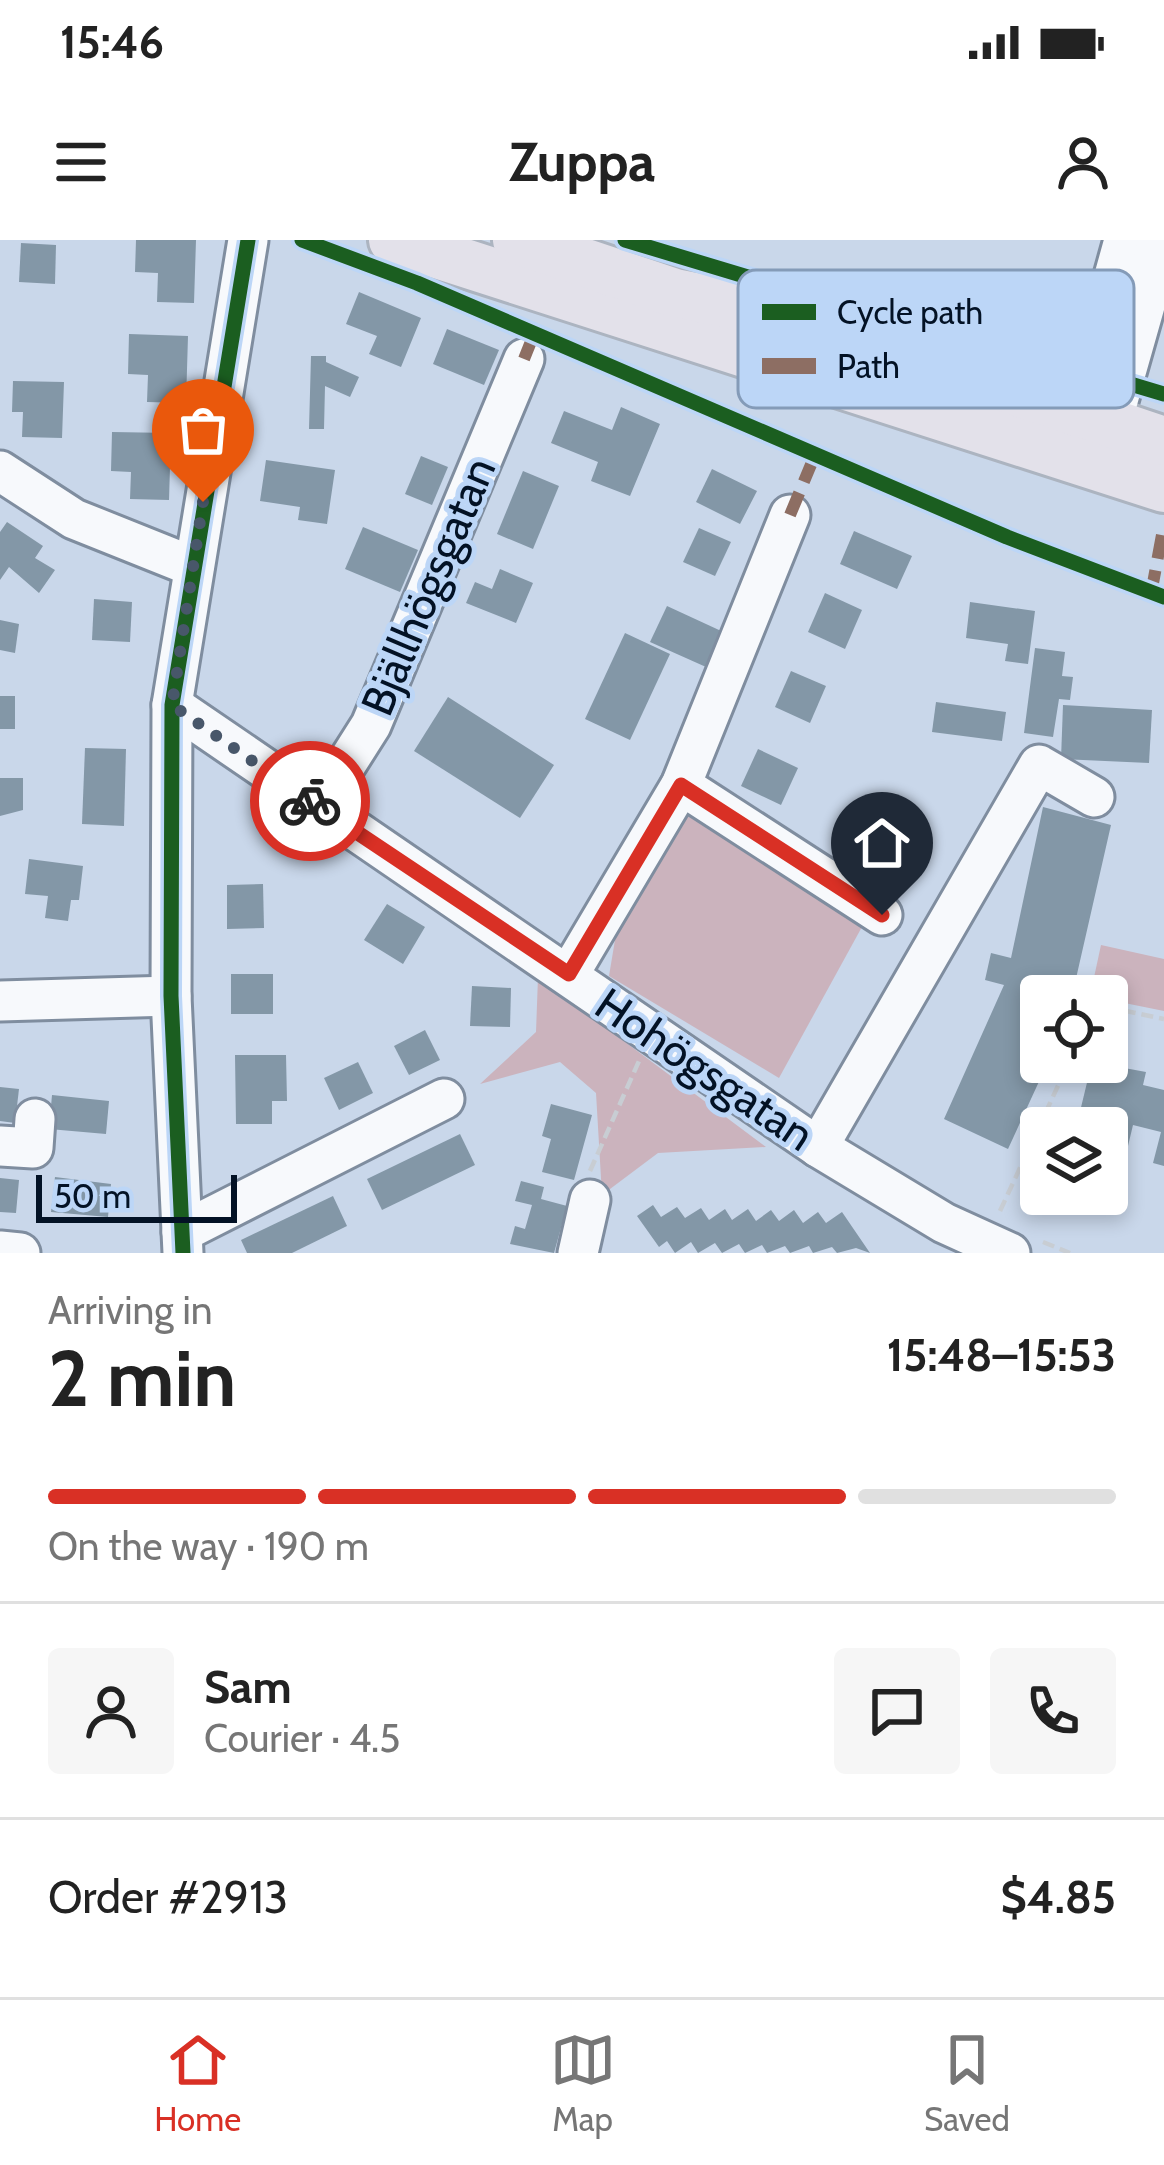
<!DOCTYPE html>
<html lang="en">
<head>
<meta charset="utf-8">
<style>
  body { margin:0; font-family:Cabin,sans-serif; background:#f6f6f6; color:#222; height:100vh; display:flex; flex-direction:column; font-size:45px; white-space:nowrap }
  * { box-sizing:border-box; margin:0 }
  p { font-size:39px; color:#767676 }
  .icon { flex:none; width:66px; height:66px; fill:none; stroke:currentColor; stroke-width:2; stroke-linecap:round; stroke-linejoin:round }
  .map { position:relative; height:1013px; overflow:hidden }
  .panel { display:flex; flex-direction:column; background:#fff; flex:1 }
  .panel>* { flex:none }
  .fabs { position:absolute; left:1020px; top:735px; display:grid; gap:24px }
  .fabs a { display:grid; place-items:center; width:108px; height:108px; border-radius:12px; background:#fff; box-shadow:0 6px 18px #0003; font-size:60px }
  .scale { position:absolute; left:36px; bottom:30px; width:201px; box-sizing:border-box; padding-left:12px; border:6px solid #031225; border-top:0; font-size:33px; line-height:42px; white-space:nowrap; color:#031225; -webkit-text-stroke:9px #bcd6f7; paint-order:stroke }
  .pin { position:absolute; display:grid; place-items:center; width:102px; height:102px; color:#fff; margin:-123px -51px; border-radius:50% 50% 50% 0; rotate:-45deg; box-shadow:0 0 12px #0007 }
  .pin .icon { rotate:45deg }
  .courier { position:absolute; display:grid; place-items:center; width:120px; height:120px; margin:-60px; border:9px solid #d93025; border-radius:50%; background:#fff; color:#222; box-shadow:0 3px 15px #0007 }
  .headline em { font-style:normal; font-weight:700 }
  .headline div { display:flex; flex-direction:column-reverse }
  .headline { display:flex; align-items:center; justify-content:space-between; height:204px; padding:0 48px }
  h1 { font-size:78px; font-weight:700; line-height:90px }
  .bar { display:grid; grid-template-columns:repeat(4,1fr); gap:18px 12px; align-content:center; height:144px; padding:0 48px }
  .bar i { height:15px; border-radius:9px; background:#e0e0e0 }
  .bar .current { background:#d93025 }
  .bar p { grid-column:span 4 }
  .line { display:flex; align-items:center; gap:30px; padding:0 48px; border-top:3px solid #e0e0e0 }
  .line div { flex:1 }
  .round { display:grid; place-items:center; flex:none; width:126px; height:126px; border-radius:12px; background:#f6f6f6 }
  .status { display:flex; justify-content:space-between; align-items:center; height:84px; padding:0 60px; background:#fff; direction:ltr }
  .status svg { height:33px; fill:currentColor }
  header { display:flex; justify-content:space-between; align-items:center; height:156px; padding:0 48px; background:#fff; font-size:54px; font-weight:700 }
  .menu { display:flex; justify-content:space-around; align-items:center; height:168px; border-top:3px solid #e0e0e0; background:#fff; font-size:33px; color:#767676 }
  .menu a { display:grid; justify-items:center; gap:6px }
  .menu .current { color:#d93025 }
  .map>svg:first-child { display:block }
  .green { fill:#cbb3bd }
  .building { fill:#8397a7 }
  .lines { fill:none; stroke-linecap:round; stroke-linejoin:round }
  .minor-casing { stroke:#7f8d9f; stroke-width:45 }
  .major-casing { stroke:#acb4c0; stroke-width:54 }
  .path { stroke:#c8cdd3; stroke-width:4.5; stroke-dasharray:12 6; stroke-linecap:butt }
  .minor { stroke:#f7f9fc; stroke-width:39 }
  .major { stroke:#e3e1ea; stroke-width:48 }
  .quiet { stroke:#8d6e63; stroke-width:12; stroke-dasharray:24 12; stroke-linecap:butt }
  .cycleway-casing { stroke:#bcd6f7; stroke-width:22 }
  .cycleway { stroke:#1b5e20; stroke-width:15 }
  .done { stroke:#48576a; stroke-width:12; stroke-dasharray:0 21.6 }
  .route { stroke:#d93025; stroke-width:15 }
  .labels { text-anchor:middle; stroke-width:10; stroke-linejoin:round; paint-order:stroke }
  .street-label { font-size:45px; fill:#031225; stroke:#bcd6f7 }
  .key { fill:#bcd6f7; stroke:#849bb8; stroke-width:3 }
  .key-label { font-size:33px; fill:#031225 }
</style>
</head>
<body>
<div class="status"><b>15:46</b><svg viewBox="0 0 49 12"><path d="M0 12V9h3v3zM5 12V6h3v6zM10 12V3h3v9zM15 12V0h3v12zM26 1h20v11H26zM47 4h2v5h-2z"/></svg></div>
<header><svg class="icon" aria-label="menu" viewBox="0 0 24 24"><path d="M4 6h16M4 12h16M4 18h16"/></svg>Zuppa<svg class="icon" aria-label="person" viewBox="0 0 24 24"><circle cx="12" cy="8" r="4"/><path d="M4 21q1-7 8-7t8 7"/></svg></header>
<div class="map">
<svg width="1164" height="1013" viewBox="0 0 1164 1013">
  <rect width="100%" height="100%" fill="#c9d7ea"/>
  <g class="green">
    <path d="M695 561 863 685 779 838 609 736 617 688Z"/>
    <path d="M1101 705 1164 719V771L1090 756Z"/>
    <path d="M538 737 766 907 658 913 602 955 596 853 560 822 480 844 536 792Z"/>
  </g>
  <g class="building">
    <path d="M136 0H196L194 63 157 62 158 33 135 32Z"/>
    <path d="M21 3 56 5 55 44 19 42Z"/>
    <path d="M359 52 421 78 401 127 369 114 377 96 346 84Z"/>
    <path d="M447 89 499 110 484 145 433 124Z"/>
    <path d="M129 94 188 96 186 163 147 162 148 135 128 134Z"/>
    <path d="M311 116H326V122L359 137 350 157 325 146 324 189H309Z"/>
    <path d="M13 141 64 142 62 198 22 197 23 172H12Z"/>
    <path d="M621 167 660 184 630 256 591 241 598 222 551 203 564 171 612 190Z"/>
    <path d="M112 192 171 193 169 260 130 259 131 232 111 231Z"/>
    <path d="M421 216 448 227 432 265 405 254Z"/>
    <path d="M266 220 335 230 327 284 298 280 300 267 260 261Z"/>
    <path d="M712 229 757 251 740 284 696 262Z"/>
    <path d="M523 231 559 246 533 309 497 294Z"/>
    <path d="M7 282 43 306 35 318 55 330 39 353 9 327 0 340V292Z"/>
    <path d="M363 287 418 310 400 352 345 329Z"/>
    <path d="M699 288 731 302 715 336 683 322Z"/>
    <path d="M854 291 912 316 897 349 840 324Z"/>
    <path d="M500 329 533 343 516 383 466 363 475 342 492 349Z"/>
    <path d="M825 353 862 370 845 409 808 392Z"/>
    <path d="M94 359 132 362 130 402 92 400Z"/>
    <path d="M970 362 1035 371 1028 424 1005 421 1008 404 966 398Z"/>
    <path d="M667 366 732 396 715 431 650 402Z"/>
    <path d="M0 380 19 384 15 413 0 410Z"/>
    <path d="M625 393 670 414 630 500 585 479Z"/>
    <path d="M1035 408 1065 412 1062 436 1073 437 1070 460 1059 459 1053 497 1024 493Z"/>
    <path d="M791 431 826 446 810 483 775 467Z"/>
    <rect x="0" y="456" width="15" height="33"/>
    <path d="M448 457 554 525 520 578 414 511Z"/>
    <path d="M936 462 1006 472 1002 501 932 492Z"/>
    <path d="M1063 465 1152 470 1149 523 1061 519Z"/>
    <path d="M85 508 126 509 124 586 82 584Z"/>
    <path d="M758 509 798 528 781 565 741 546Z"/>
    <path d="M0 538H23V570L0 576Z"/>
    <path d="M1043 567 1111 585 1072 756H1041V822H1048L1008 909 944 879 1004 745 985 740 991 713 1011 718Z"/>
    <path d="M878 593 916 616 895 649 858 625Z"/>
    <path d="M29 619 83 626 79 660H71L68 681 45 678 48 656 25 654Z"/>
    <path d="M263 644 264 688 227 689V645Z"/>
    <path d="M387 664 425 687 403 724 364 700Z"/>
    <rect x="231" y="734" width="42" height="40"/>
    <path d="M472 746 511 748 510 787 470 786Z"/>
    <path d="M425 790 440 820 409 835 394 806Z"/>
    <path d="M235 815H286L287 861H272V884H236Z"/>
    <path d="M358 822 373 853 339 870 324 838Z"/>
    <path d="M1092 822 1146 832 1143 845 1164 850V926L1153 923 1161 892 1133 885 1118 948 1107 945V888H1076Z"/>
    <path d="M0 847 19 849 15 883 0 881Z"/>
    <path d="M52 855 109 861 106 894 49 889Z"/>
    <path d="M551 864 592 875 574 940 542 932 551 899 542 896Z"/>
    <path d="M460 894 475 925 382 970 367 939Z"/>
    <path d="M55 937 111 944 108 977 51 972Z"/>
    <path d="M0 938 19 940 16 973 0 972Z"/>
    <path d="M521 941 544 947 541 959 567 966 554 1013 510 1004 515 986 525 989 532 965 515 961Z"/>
    <path d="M333 956 347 986 292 1013H247L241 1000Z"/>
    <path d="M653 965 661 977 677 967 685 978 701 968 709 980 725 969 732 980 748 969 756 981 771 970 779 981 794 970 803 983 818 972 826 983 842 972 870 1013 856 1008 837 1013 832 1007 813 1013 809 1006 790 1013 785 1006 767 1013 762 1005 745 1013 739 1004 722 1013 715 1003 698 1013 691 1002 675 1013 667 1001 659 1007 637 976Z"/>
  </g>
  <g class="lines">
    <g class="minor-casing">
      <g id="minor">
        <path d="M979 139 1054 110 1102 57"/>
        <path d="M1069 198 1124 0"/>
        <path d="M1104 210 1148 55 1157 0"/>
        <path d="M0 231 74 279 194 327"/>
        <path d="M172 465 818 907 944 983 1010 1013"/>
        <path d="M681 545 882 675"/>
        <path d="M319 567 371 485 524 119"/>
        <path d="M569 734 681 545 790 275"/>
        <path d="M0 761 171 756"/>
        <path d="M0 906 33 908 35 879"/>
        <path d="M818 907 1039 525 1094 557"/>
        <path d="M182 992 444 859"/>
        <path d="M0 1011 20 1013"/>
        <path d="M183 1013 171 756 172 465 248 0"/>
        <path d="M578 1013 590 960"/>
      </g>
    </g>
    <g class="major-casing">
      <g id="major">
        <path d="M393 0 1164 248"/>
        <path d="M517 0 675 53 794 77 1164 201"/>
      </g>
    </g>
    <g class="path">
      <path d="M1107 778 1126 771 1164 779"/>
      <path d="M590 931 639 821"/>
      <path d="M1000 971 1069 822"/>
      <path d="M1043 1002 1070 1013"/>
    </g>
    <use href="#minor" class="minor"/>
    <use href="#major" class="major"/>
    <g class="quiet">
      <path d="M524 119 534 94"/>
      <path d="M790 275 815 215"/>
      <path d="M1151 354 1164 284"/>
    </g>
    <g class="cycleway-casing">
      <g id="cycleway">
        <path d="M302 0 417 43 1007 297 1164 357"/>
        <path d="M625 0 967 103 995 105 1035 94 1087 131 1164 154"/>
        <path d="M183 1013 171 756 172 465 248 0"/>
      </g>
    </g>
    <use href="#cycleway" class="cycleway"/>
  </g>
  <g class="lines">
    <path class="done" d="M203 262 172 465 310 561"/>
    <path class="route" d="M310 561 569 734 681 545 882 675"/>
  </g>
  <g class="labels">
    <g class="street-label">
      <text transform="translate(428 346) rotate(-67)" y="16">Bjällhögsgatan</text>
      <text transform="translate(705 829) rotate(34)" y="16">Hohögsgatan</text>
    </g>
  </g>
  <rect x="738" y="30" width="396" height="138" rx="18" class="key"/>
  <rect x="762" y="64" width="54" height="16" fill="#1b5e20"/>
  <rect x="762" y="118" width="54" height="16" fill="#8d6e63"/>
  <g class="key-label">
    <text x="837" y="84">Cycle path</text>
    <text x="837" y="138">Path</text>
  </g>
</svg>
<div class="fabs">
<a><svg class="icon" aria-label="locate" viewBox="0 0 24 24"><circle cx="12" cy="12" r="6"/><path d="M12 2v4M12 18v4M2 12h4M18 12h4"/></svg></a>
<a><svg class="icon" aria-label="layers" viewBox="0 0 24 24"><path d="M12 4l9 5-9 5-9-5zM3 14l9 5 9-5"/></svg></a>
</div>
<div class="scale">50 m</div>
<div class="pin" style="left:203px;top:262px;background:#ea580c"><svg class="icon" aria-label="bag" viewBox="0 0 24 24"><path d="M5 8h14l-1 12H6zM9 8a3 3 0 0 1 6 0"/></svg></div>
<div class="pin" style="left:882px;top:675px;background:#1f2937"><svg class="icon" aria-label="home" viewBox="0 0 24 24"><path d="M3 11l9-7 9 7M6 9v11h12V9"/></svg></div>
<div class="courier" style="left:310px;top:561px"><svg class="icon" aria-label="bike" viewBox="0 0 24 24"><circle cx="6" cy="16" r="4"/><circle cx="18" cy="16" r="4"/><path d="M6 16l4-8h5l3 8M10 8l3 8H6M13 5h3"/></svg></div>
</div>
<section class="panel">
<div class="headline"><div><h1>2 min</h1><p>Arriving in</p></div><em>15:48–15:53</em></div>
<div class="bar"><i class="current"></i><i class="current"></i><i class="current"></i><i></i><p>On the way · 190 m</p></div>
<div class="line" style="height:216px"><a class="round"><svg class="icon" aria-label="person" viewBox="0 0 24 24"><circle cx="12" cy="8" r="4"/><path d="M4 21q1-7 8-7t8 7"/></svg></a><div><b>Sam</b><p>Courier · 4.5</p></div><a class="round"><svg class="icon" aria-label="chat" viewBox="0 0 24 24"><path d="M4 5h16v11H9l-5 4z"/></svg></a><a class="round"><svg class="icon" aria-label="phone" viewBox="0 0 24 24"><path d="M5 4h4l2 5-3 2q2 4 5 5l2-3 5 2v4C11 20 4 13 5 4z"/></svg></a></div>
<div class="line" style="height:156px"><div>Order #2913</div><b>$4.85</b></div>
</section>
<nav class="menu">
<a class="current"><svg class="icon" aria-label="home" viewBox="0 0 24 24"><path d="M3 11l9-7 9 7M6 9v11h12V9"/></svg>Home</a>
<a><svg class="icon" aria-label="map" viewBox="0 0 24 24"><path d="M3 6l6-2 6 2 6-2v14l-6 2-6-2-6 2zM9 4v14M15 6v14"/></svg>Map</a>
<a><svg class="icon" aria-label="saved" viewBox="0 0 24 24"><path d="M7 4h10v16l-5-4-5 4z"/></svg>Saved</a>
</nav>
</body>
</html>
